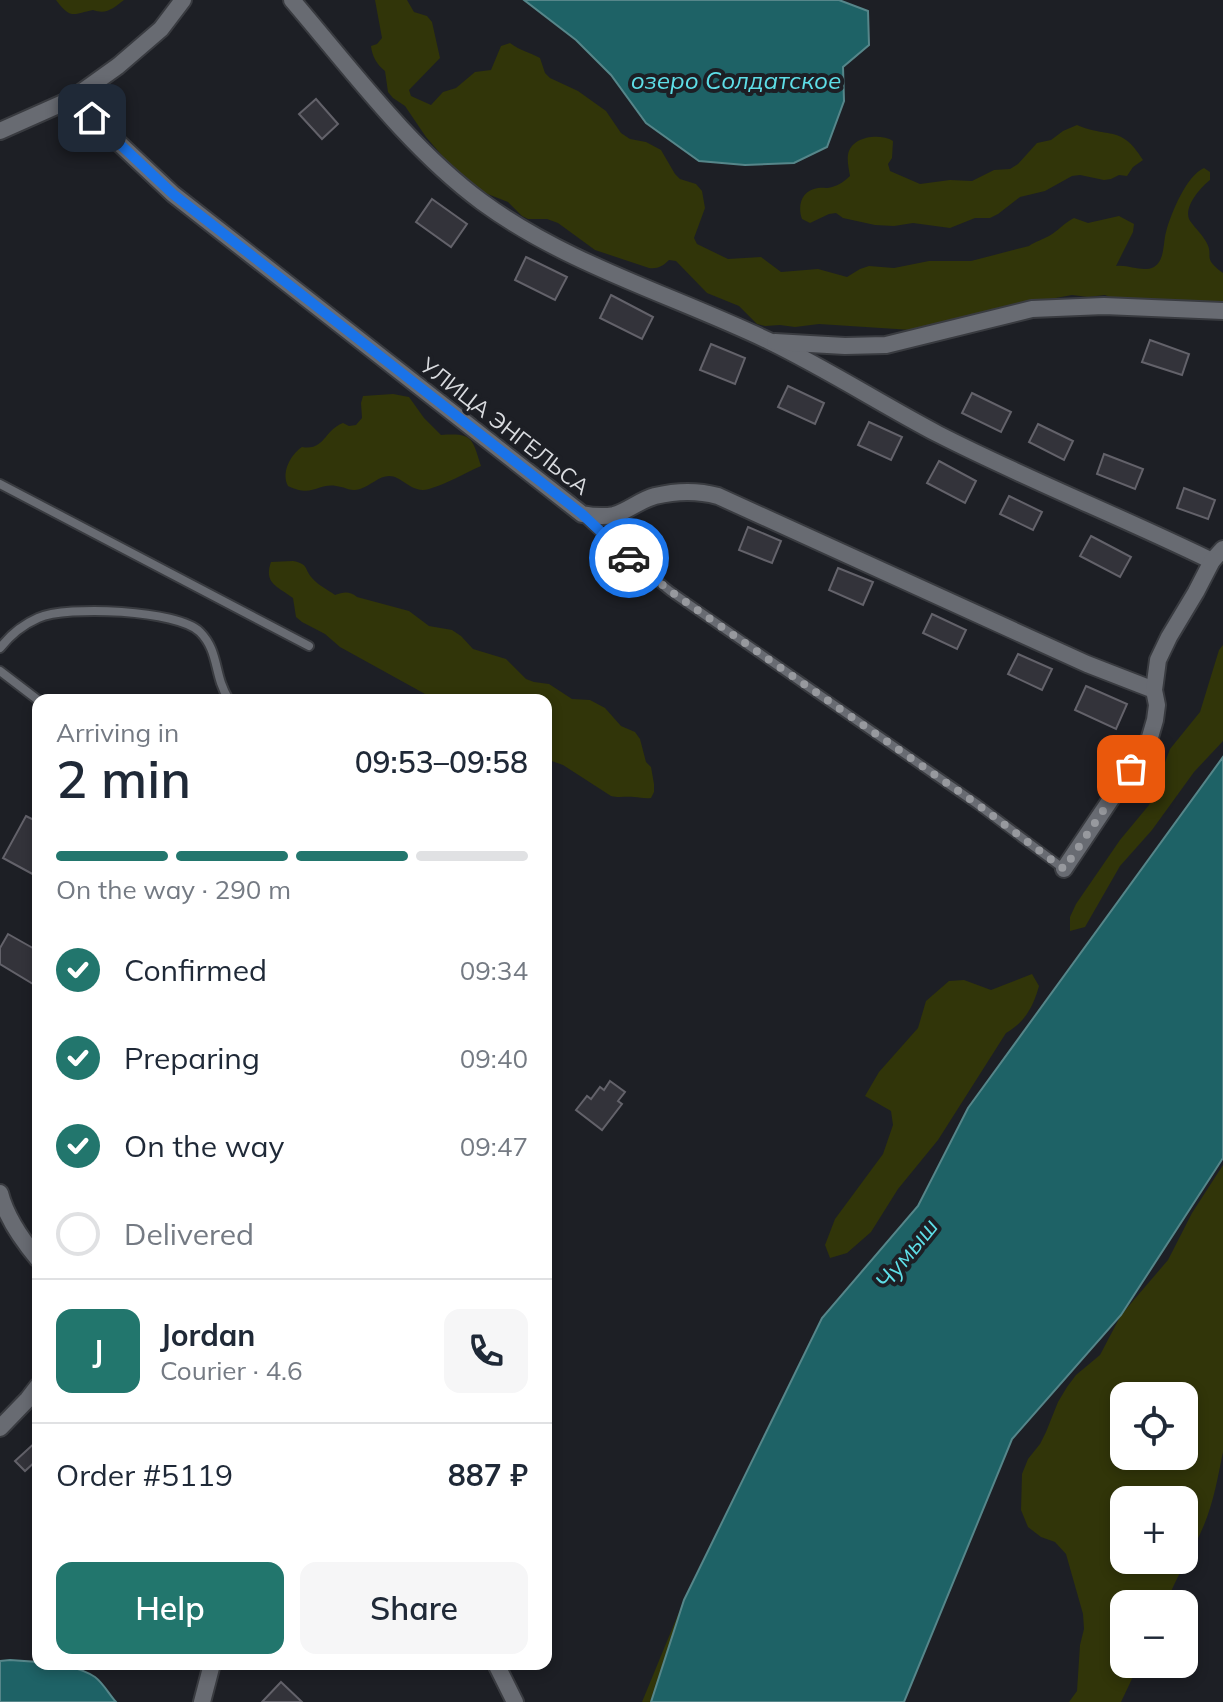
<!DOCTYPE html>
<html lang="en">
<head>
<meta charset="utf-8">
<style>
  body { margin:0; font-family:Mulish,sans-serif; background:#f6f6f7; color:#1f2937; height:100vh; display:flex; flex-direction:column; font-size:30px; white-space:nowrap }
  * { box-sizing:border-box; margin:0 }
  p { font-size:26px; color:#747a83 }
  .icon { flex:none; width:44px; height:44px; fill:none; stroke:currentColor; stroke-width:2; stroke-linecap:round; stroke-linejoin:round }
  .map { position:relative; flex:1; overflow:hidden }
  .details { position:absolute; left:32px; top:694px; width:520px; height:976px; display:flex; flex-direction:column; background:#fff; border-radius:16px; box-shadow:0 4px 12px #0003 }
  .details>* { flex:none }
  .fabs { position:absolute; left:1110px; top:1382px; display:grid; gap:16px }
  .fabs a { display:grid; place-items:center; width:88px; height:88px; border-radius:16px; background:#fff; box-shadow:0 4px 12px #0003; font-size:40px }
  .pin { position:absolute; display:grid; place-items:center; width:68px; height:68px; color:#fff; margin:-34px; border-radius:16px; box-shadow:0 4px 12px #0006 }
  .courier { position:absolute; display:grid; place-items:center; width:80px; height:80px; margin:-40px; border:6px solid #1a73e8; border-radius:50%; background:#fff; color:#222; box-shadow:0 2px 10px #0007 }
  .head em { font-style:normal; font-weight:600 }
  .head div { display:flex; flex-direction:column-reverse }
  .head { display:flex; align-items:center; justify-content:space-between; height:136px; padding:0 24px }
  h1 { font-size:52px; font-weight:600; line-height:60px }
  .bar { display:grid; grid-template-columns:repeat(4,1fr); gap:12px 8px; align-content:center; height:96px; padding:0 24px }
  .bar i { height:10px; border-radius:6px; background:#e0e1e3 }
  .bar .on { background:#22766d }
  .bar p { grid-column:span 4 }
  .line { display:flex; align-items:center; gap:20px; padding:0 24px; border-top:2px solid #e0e1e3 }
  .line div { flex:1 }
  .round { display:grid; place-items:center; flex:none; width:84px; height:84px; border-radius:16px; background:#f6f6f7 }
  ol { padding:0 24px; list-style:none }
  li { display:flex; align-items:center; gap:24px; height:88px }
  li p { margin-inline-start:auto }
  li .icon { padding:8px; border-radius:50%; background:#22766d; color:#fff; stroke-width:4 }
  li:last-child { color:#747a83 }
  li i { width:44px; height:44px; border:4px solid #e0e1e3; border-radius:50% }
  .primary-button { display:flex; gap:16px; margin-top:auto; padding:16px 24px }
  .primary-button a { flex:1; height:92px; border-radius:16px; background:#22766d; color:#fff; font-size:32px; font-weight:600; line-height:92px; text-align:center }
  .primary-button a+a { background:#f6f6f7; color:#1f2937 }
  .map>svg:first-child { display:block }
  .green { fill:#313509; fill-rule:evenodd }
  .water { fill:#1e6266; stroke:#56868a; stroke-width:2 }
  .building { fill:#33333a; stroke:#63626a; stroke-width:2 }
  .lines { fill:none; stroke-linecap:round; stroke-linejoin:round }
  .lane-casing { stroke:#393b40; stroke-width:12 }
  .street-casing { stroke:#393b40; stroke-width:20 }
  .lane { stroke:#686b72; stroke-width:8 }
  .street { stroke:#686b72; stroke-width:16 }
  .done { stroke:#97999e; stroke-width:8; stroke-dasharray:0 14.4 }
  .route { stroke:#1a73e8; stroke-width:10 }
  .labels { text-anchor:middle; stroke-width:8; stroke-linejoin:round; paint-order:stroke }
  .street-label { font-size:22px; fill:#d9dbdf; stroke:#1d1f25 }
  .water-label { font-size:24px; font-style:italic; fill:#5edee7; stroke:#1d1f25 }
</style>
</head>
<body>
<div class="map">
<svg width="1223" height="1702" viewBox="0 0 1223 1702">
  <rect width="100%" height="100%" fill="#1d1f25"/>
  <g class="green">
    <path d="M56 0H124C113 8 107 15 93 10 73 14 71 20 56 0Z"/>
    <path d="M375 0H407L414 12 427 16 432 22 440 58 409 90 411 96 431 105 443 92 456 88 475 72 491 70 501 46 510 43C521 51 529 52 540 58L545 73 550 78 578 91 606 111 621 133 630 139 646 142 661 150 675 174 680 179 696 184 702 191 705 208 694 238 697 244 728 259 761 257 781 272 818 269 847 277 860 269 869 266 894 268 929 261H971L1029 246C1036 241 1042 240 1049 236 1058 231 1064 223 1074 218L1088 223 1119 216 1134 224 1133 232 1116 266C1129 264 1142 273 1154 267 1165 260 1163 243 1166 232 1171 213 1187 175 1204 168L1210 172V180C1201 187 1184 206 1189 219 1193 226 1201 233 1205 240 1216 257 1200 256 1223 273V310L1126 304 1105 295 1088 297 1072 295 1001 308 964 323 940 322 912 330 819 324 795 327 780 325 765 326 757 324 739 306 707 293 676 261 669 260C663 266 658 269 649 268L595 250 558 223 547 219H528L522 216 508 202 485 193 452 167 426 137 405 106 393 98 388 92 385 71C377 65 372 56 371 46L377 44 382 38Z"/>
    <path d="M1077 125C1109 139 1121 124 1143 160L1133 167 1127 176 1119 175 1111 179 1104 180 1080 175 1072 176 1045 191 1020 197 998 214 990 218H975L950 228 913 223 894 226 875 225 843 218 836 213 829 214 810 223 802 219C797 205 802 190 818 188 825 187 825 189 832 187 839 185 845 181 850 176 849 170 847 161 848 155 851 136 880 133 893 141L892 158 888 164 890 171 920 184 950 180 972 181 994 170 1010 169 1018 164 1037 143 1051 140 1063 131Z"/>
    <path d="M393 394 409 397 424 418 441 435C472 433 472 437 481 466 465 473 447 484 429 489 411 494 403 476 389 476 379 476 370 486 360 489 350 492 346 487 336 486 318 483 313 498 288 486 281 473 290 455 302 447 325 451 324 430 343 423L349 426 356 425 362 418 361 403 363 396Z"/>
    <path d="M293 561C309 564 304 569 312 578 318 585 328 590 335 595 344 592 349 591 357 597L409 611 429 626 452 630 461 636 473 649 506 659 526 679 534 682 549 684 572 699 590 700 605 708 621 726 635 732 640 739 646 762 651 767 654 784V792L651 798C644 799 640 797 634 797 626 796 619 798 611 796L563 765 546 759V700H436L340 647 325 634 302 622 296 617 293 598C279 587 263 584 271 562Z"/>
    <path d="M1223 645V741L1194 772 1152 830 1120 866 1085 927 1070 931V917L1076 904 1120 840 1149 805 1170 749 1200 712 1219 650Z"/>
    <path d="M1032 974 1039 986C1033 1007 1025 1022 1006 1033L938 1140 898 1189 871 1232 847 1253 830 1258 825 1245 835 1219 883 1154 893 1125 891 1111 865 1096 879 1072 918 1028 926 1001 949 981 964 980 991 990Z"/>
    <path d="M1223 1165V1452C1218 1476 1214 1501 1204 1525 1193 1552 1176 1576 1166 1604H1124V1664H1139L1121 1702H1069L1077 1691 1080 1645 1084 1629 1083 1614 1066 1554 1055 1542 1041 1537 1028 1527 1021 1510 1022 1474 1028 1459 1040 1444 1046 1432 1058 1402 1067 1387 1076 1375 1100 1355 1121 1315 1168 1260 1192 1213ZM1124 1396H1184V1456H1124ZM1124 1500H1184V1560H1124Z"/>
    <path d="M684 1600 651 1702H642Z"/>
  </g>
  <g class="water">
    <path d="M524 0H839L868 11 869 45 843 67 844 101 827 147 794 163 745 165 699 161 646 123 611 75 576 40Z"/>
    <path d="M1223 757V1158L1121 1315 1012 1439 904 1702H651L684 1600 822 1318 918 1206 968 1108Z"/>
    <path d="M10 1660 38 1662V1664C56 1664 80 1667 95 1677 103 1683 109 1694 116 1702H0V1661Z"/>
  </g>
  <g class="building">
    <path d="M316 99 338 124 322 139 299 114Z"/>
    <path d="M432 199 467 224 451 247 416 222Z"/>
    <path d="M526 257 567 277 555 300 515 280Z"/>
    <path d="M611 295 653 317 642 339 600 318Z"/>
    <path d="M1150 340 1189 354 1182 375 1142 362Z"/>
    <path d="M711 344 745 358 735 384 700 370Z"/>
    <path d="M788 386 824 403 815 424 778 407Z"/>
    <path d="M972 393 1011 412 1001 432 962 413Z"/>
    <path d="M869 422 902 437 891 460 858 445Z"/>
    <path d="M1038 424 1073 441 1064 460 1029 442Z"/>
    <path d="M1104 454 1143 469 1135 489 1097 474Z"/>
    <path d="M939 461 976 481 965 503 927 483Z"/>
    <path d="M1184 488 1215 500 1208 519 1177 508Z"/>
    <path d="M1009 496 1042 512 1033 530 1000 514Z"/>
    <path d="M748 527 781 541 772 563 739 550Z"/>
    <path d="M1091 536 1131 557 1120 577 1080 556Z"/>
    <path d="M838 568 873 582 863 605 829 590Z"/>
    <path d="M932 614 966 630 957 649 923 633Z"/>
    <path d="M1018 654 1052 669 1042 690 1008 674Z"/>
    <path d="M1086 686 1127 704 1116 729 1075 710Z"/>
    <path d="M26 816 38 822V877L3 858Z"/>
    <path d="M8 934 38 951V987L0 964V948Z"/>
    <path d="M610 1081 625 1092 618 1101 622 1104 602 1130 576 1110 587 1096 591 1099 600 1087 604 1090Z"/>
    <path d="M38 1440V1459L25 1471 15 1461Z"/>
    <path d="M281 1682 302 1702H262Z"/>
  </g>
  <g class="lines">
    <g class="lane-casing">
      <g id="lane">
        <path d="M0 484 309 646"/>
        <path d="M585 518 623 553 670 591 977 804 1064 869"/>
        <path d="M0 648C11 634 22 625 38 618 67 605 178 610 200 632 215 647 215 665 221 683 223 689 226 695 229 700"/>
        <path d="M0 671 38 700"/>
        <path d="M38 754V772"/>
      </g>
    </g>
    <g class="street-casing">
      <g id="street">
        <path d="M292 0C351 69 409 148 482 202 568 265 673 295 769 341 827 369 881 404 938 434 1028 480 1122 517 1212 561"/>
        <path d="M72 99 173 194 582 514C592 516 603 517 614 515 628 511 640 500 655 496 676 491 696 490 718 496L1087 664 1154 690"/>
        <path d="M0 131 72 99 118 66 161 29 183 0"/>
        <path d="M775 342 845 346 886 345 1032 309 1104 306 1223 311"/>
        <path d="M1064 869 1148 744 1155 720 1157 705 1154 690 1158 660 1169 637 1196 592 1212 561 1223 549"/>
        <path d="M0 1193C6 1217 22 1240 38 1259"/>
        <path d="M0 1428 28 1399 38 1386"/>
        <path d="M496 1664 515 1702"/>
        <path d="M202 1702 212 1664"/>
      </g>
    </g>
    <use href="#lane" class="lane"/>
    <use href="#street" class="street"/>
  </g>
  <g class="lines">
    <path class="done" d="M629 558 670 591 977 804 1064 869 1131 769"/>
    <path class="route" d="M92 118 173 194 582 514 629 558"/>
  </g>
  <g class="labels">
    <g class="street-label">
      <text transform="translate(505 426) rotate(38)" y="8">УЛИЦА ЭНГЕЛЬСА</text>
    </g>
    <g class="water-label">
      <text x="736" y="89">озеро Солдатское</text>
      <text transform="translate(907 1254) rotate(-51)" y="8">Чумыш</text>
    </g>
  </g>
</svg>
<div class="fabs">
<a><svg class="icon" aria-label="locate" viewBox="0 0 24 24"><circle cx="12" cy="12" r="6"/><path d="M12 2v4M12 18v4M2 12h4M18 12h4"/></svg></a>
<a>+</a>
<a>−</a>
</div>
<div class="pin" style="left:1131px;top:769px;background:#ea580c"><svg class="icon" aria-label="bag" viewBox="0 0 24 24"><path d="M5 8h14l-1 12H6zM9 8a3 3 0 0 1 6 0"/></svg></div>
<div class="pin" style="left:92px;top:118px;background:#1f2937"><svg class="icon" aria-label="home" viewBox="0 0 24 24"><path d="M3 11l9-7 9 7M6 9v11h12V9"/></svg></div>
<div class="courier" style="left:629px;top:558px"><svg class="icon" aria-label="car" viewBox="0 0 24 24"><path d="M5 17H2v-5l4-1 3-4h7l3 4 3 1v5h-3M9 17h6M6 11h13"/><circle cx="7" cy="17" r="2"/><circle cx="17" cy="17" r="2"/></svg></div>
<section class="details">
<div class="head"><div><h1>2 min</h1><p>Arriving in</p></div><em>09:53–09:58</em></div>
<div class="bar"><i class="on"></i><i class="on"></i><i class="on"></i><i></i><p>On the way · 290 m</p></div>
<ol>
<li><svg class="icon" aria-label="check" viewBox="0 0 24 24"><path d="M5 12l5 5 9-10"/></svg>Confirmed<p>09:34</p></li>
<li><svg class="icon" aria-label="check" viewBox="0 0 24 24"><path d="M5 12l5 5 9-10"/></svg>Preparing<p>09:40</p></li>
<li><svg class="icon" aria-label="check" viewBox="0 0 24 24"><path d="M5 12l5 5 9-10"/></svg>On the way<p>09:47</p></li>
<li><i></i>Delivered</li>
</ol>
<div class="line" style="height:144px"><b class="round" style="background:#22766d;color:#fff">J</b><div><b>Jordan</b><p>Courier · 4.6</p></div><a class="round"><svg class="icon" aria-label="phone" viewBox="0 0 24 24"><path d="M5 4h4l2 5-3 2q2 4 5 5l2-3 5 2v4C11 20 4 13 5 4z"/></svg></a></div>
<div class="line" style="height:104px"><div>Order #5119</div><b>887 ₽</b></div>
<div class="primary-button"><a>Help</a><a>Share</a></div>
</section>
</div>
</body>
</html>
